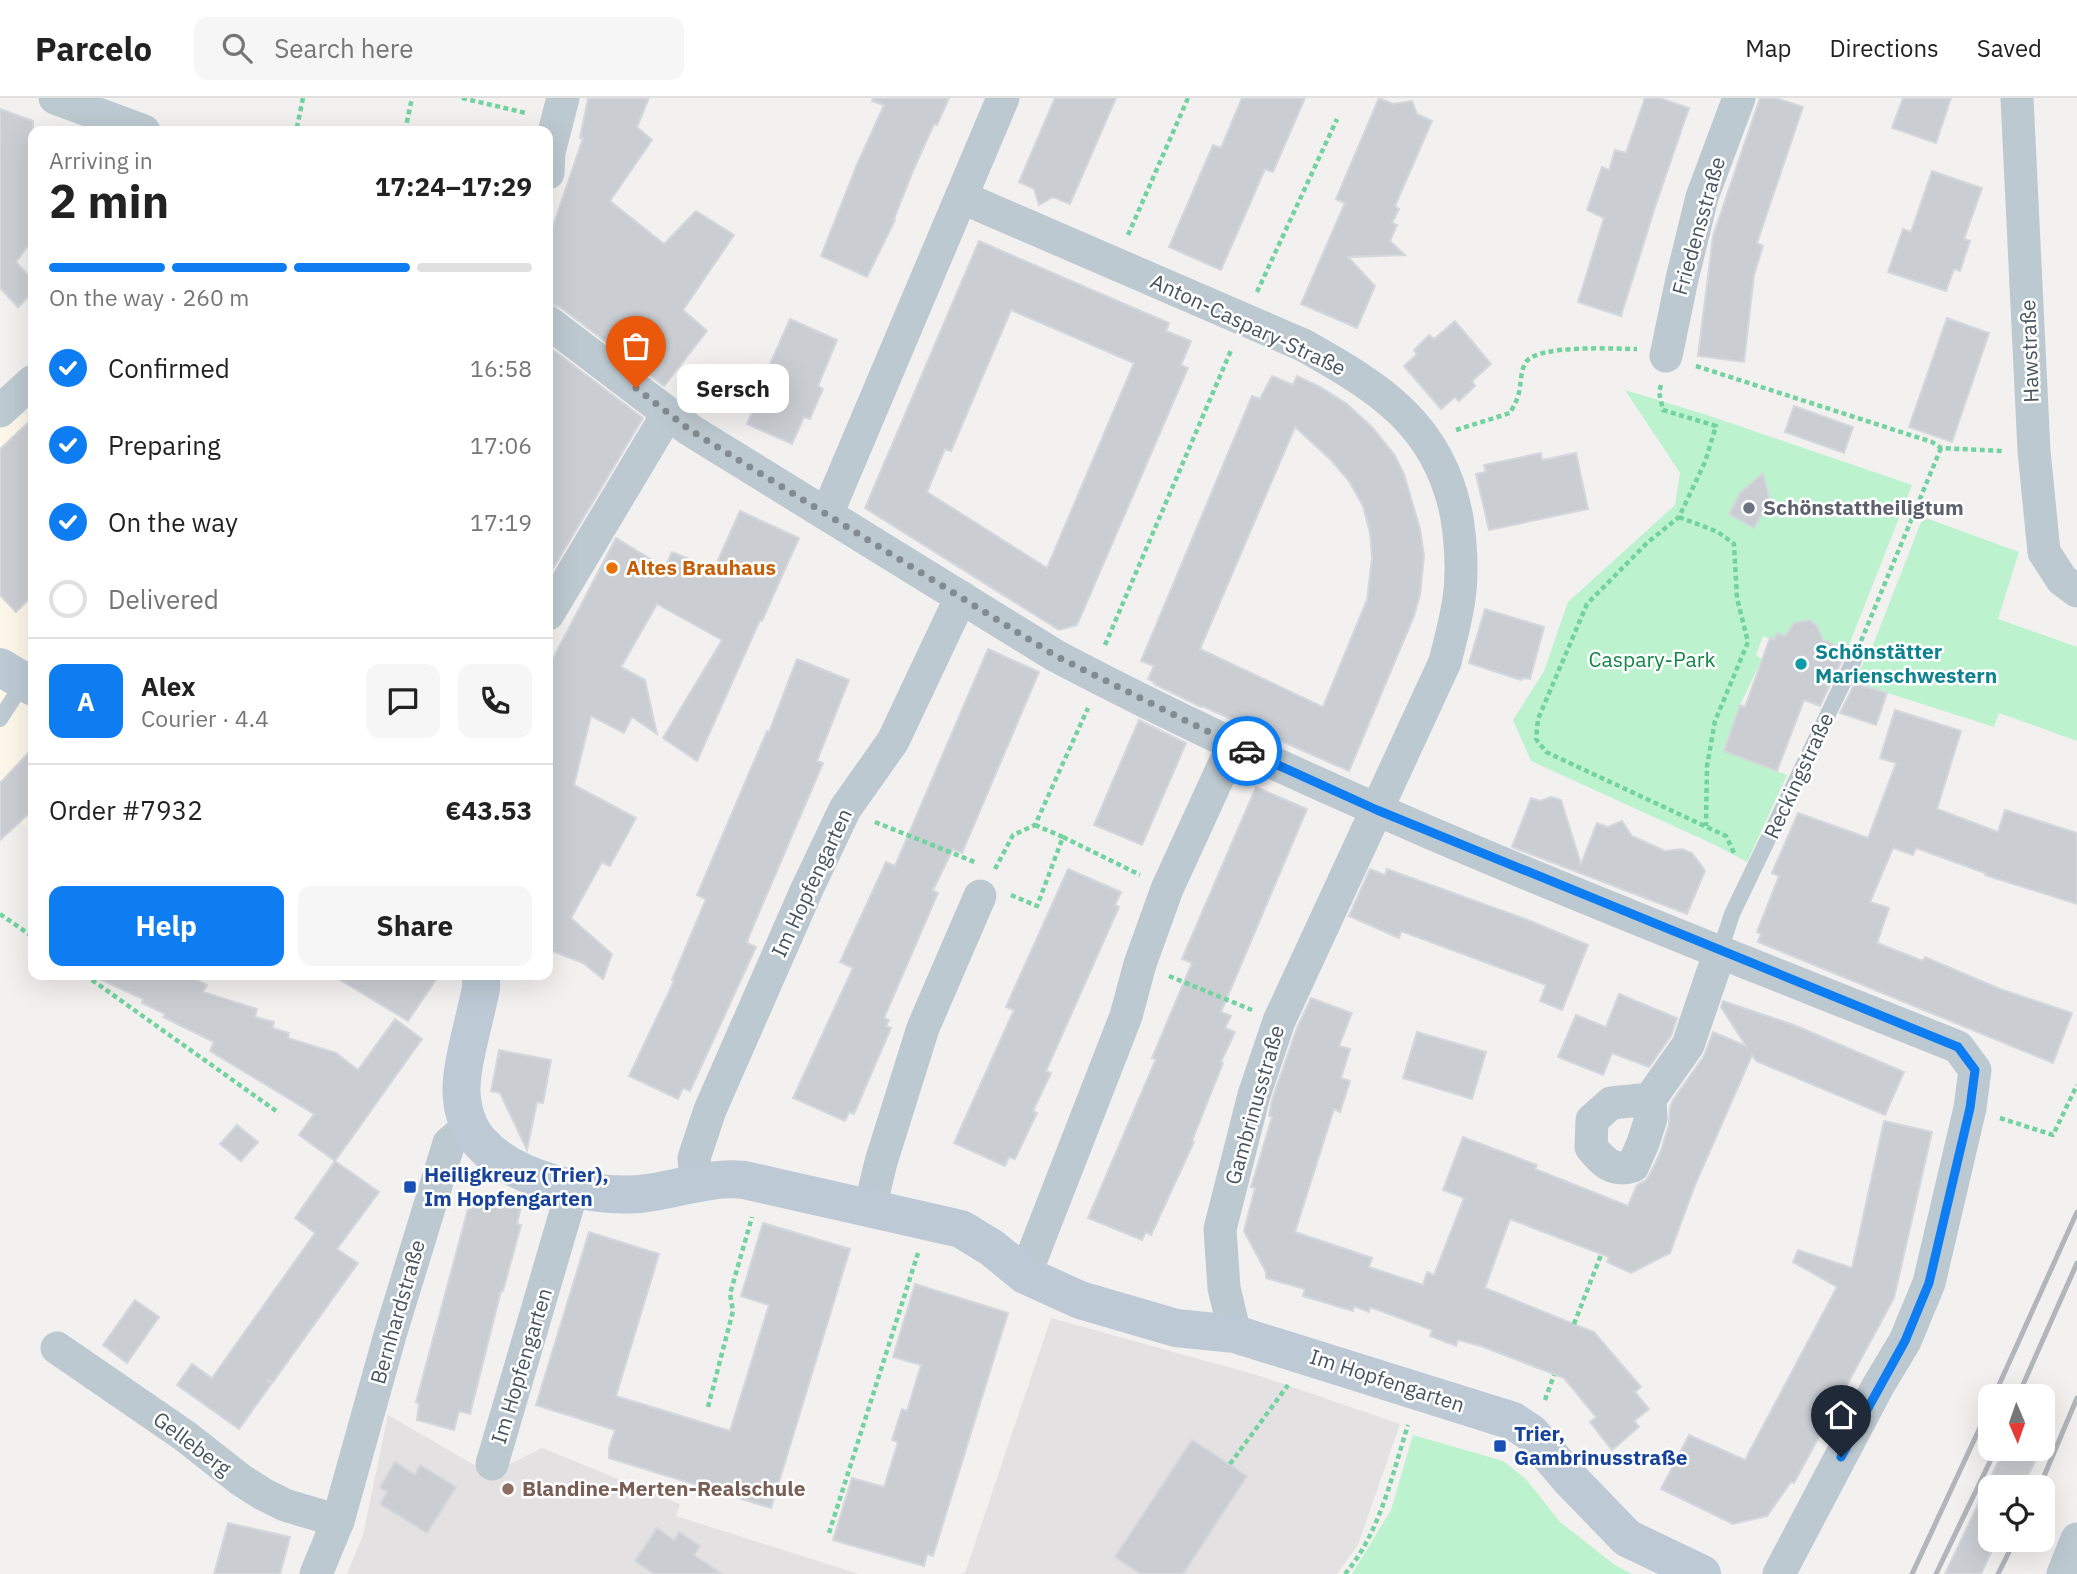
<!DOCTYPE html>
<html lang="en">
<head>
<meta charset="utf-8">
<style>
  body { margin:0; font-family:"IBM Plex Sans",sans-serif; background:#f6f6f6; color:#222; height:100vh; display:flex; flex-direction:column; font-size:26px; white-space:nowrap }
  * { box-sizing:border-box; margin:0 }
  p { font-size:23px; color:#767676 }
  .icon { flex:none; width:38px; height:38px; fill:none; stroke:currentColor; stroke-width:2; stroke-linecap:round; stroke-linejoin:round }
  .map { position:relative; flex:1; overflow:hidden }
  .drawer { position:absolute; left:28px; top:28px; width:525px; height:854px; display:flex; flex-direction:column; background:#fff; border-radius:14px; box-shadow:0 7px 28px #0002 }
  .drawer>* { flex:none }
  .needle { width:46px; rotate:178deg }
  .controls { position:absolute; left:1978px; top:1286px; display:grid; gap:14px }
  .controls a { display:grid; place-items:center; width:77px; height:77px; border-radius:14px; background:#fff; box-shadow:0 7px 28px #0002; font-size:35px }
  .pin { position:absolute; display:grid; place-items:center; width:60px; height:60px; color:#fff; margin:-72px -30px; border-radius:50% 50% 50% 0; rotate:-45deg; box-shadow:0 0 7px #0007 }
  .pin .icon { rotate:45deg }
  .courier { position:absolute; display:grid; place-items:center; width:70px; height:70px; margin:-35px; border:5px solid #0d7df1; border-radius:50%; background:#fff; color:#222; box-shadow:0 2px 9px #0007 }
  .bubble { position:absolute; height:49px; border-radius:14px; background:#fff; box-shadow:0 7px 28px #0002; font-size:23px; font-weight:800; line-height:49px; text-align:center }
  .headline em { font-style:normal; font-weight:800 }
  .headline div { display:flex; flex-direction:column-reverse }
  .headline { display:flex; align-items:center; justify-content:space-between; height:119px; padding:0 21px }
  h1 { font-size:46px; font-weight:800; line-height:52px }
  .bar { display:grid; grid-template-columns:repeat(4,1fr); gap:10px 7px; align-content:center; height:84px; padding:0 21px }
  .bar i { height:9px; border-radius:5px; background:#e0e0e0 }
  .bar .current { background:#0d7df1 }
  .bar p { grid-column:span 4 }
  .line { display:flex; align-items:center; gap:18px; padding:0 21px; border-top:2px solid #e0e0e0 }
  .line div { flex:1 }
  .round { display:grid; place-items:center; flex:none; width:74px; height:74px; border-radius:14px; background:#f6f6f6 }
  ol { padding:0 21px; list-style:none }
  li { display:flex; align-items:center; gap:21px; height:77px }
  li p { margin-inline-start:auto }
  li .icon { padding:7px; border-radius:50%; background:#0d7df1; color:#fff; stroke-width:4 }
  li:last-child { color:#767676 }
  li i { width:38px; height:38px; border:4px solid #e0e0e0; border-radius:50% }
  .button { display:flex; gap:14px; margin-top:auto; padding:14px 21px }
  .button a { flex:1; height:80px; border-radius:14px; background:#0d7df1; color:#fff; font-size:28px; font-weight:800; line-height:80px; text-align:center }
  .button a+a { background:#f6f6f6; color:#222 }
  header { display:flex; align-items:center; gap:42px; box-sizing:border-box; height:98px; padding:0 35px; background:#fff; border-bottom:2px solid #e0e0e0 }
  header strong { font-size:33px }
  nav { display:flex; gap:38px; margin-inline-start:auto; font-size:24px }
  .search { width:490px; height:63px; background:#f6f6f6; display:flex; align-items:center; gap:18px; box-sizing:border-box; padding:0 24px; border-radius:14px; color:#767676; font-size:26px }
  .map>svg:first-child { display:block }
  .commercial { fill:#fdf7ea }
  .education { fill:#e4e1e2 }
  .green { fill:#bcf3ce }
  .building { fill:#caced3; stroke:#d4d7dc; stroke-width:2; fill-rule:evenodd }
  .lines { fill:none; stroke-linecap:round; stroke-linejoin:round }
  .path { stroke:#72d39e; stroke-width:4.5; stroke-dasharray:5 3.5; stroke-linecap:butt }
  .lane { stroke:#bdc9d0; stroke-width:16 }
  .street { stroke:#bdc9d0; stroke-width:33 }
  .secondary { stroke:#bdcad5; stroke-width:38 }
  .rail { stroke:#b2b6bb; stroke-width:5 }
  .done { stroke:#838b92; stroke-width:7; stroke-dasharray:0 12.6 }
  .route { stroke:#0d7df1; stroke-width:9 }
  .worship-dot { fill:#6b7280; stroke:#fff; stroke-width:2.5 }
  .food-dot { fill:#e8710a; stroke:#fff; stroke-width:2.5 }
  .culture-dot { fill:#0f9aa8; stroke:#fff; stroke-width:2.5 }
  .transit-dot { fill:#1a4fb4; stroke:#fff; stroke-width:2.5 }
  .education-dot { fill:#8d6e63; stroke:#fff; stroke-width:2.5 }
  .labels { text-anchor:middle; stroke-width:5; stroke-linejoin:round; paint-order:stroke }
  .street-label { font-size:21px; fill:#47555f; stroke:#fff }
  .worship-label { font-size:21px; font-weight:bold; fill:#5b616d; stroke:#fff; text-anchor:start }
  .food-label { font-size:21px; font-weight:bold; fill:#c56008; stroke:#fff; text-anchor:start }
  .culture-label { font-size:21px; font-weight:bold; fill:#0d838f; stroke:#fff; text-anchor:start }
  .park-label { font-size:21px; fill:#118745; stroke:#fff }
  .transit-label { font-size:21px; font-weight:bold; fill:#164399; stroke:#fff; text-anchor:start }
  .education-label { font-size:21px; font-weight:bold; fill:#785e54; stroke:#fff; text-anchor:start }
</style>
</head>
<body>
<header>
<strong>Parcelo</strong>
<div class="search"><svg class="icon" aria-label="search" viewBox="0 0 24 24"><circle cx="10" cy="10" r="6"/><path d="M15 15l6 6"/></svg>Search here</div>
<nav><a>Map</a><a>Directions</a><a>Saved</a></nav>
</header>
<div class="map">
<svg width="2077" height="1476" viewBox="0 0 2077 1476">
  <rect width="100%" height="100%" fill="#f3f0f0"/>
  <path class="commercial" d="M0 291 33 325V736L0 703Z"/>
  <g class="education">
    <path d="M1051 1220 1260 1278 1400 1326 1358 1447 1337 1476H958L965 1475Z"/>
    <path d="M388 1317 490 1376 542 1350 680 1406 676 1418 859 1476H347L363 1437Z"/>
  </g>
  <g class="green">
    <path d="M1625 292 1704 316 1912 387 1847 552 1822 542 1817 528 1809 522 1794 525 1788 539 1778 535 1774 542 1763 538 1756 557 1762 561 1740 607 1724 653 1787 677 1747 764 1713 746 1531 663 1513 622 1544 573 1568 504 1675 407 1680 375Z"/>
    <path d="M1923 419 2019 454 1998 521 2077 549V643L1999 615 1994 629 1853 584 1873 547Z"/>
    <path d="M1413 1337 1503 1363 1526 1381 1560 1424 1615 1467 1632 1476H1352L1391 1412Z"/>
  </g>
  <g class="building">
    <path d="M588 0H649L637 29 652 42 610 103 664 146 696 113 734 137 683 212 707 233 664 288 560 209 548 205V143L583 40H580Z"/>
    <path d="M873 0H949L937 27 934 26 913 73 894 121 895 122 867 179 821 158 856 69 884 7 872 3Z"/>
    <path d="M1055 0H1116L1070 106 1053 99 1039 107 1034 91 1019 84Z"/>
    <path d="M1242 0H1305L1273 74 1265 71 1221 172 1169 149 1213 47 1221 50Z"/>
    <path d="M1379 0 1393 6 1412 3 1417 16 1432 23 1395 108 1399 111 1392 125 1397 127 1390 143 1405 157 1348 159 1375 188 1357 230 1301 206 1345 105 1336 101Z"/>
    <path d="M1645 0H1660L1689 10 1656 106 1621 218 1578 204 1604 120 1587 112 1602 69 1609 72 1615 52 1626 55Z"/>
    <path d="M1760 0H1776L1803 9 1757 145 1763 148 1754 177 1744 264 1698 258 1713 138Z"/>
    <path d="M1903 0H1951L1936 45 1892 30Z"/>
    <path d="M0 11 33 23V141L16 164 33 182V194L18 209 0 190Z"/>
    <path d="M1932 73 1982 90 1964 141 1970 143 1960 173 1954 171 1946 193 1888 174 1903 131 1911 134Z"/>
    <path d="M979 143 1169 225 1166 233 1191 243 1181 267 1188 270 1077 527 1059 532 865 410ZM1011 212 1134 265 1047 470 927 394 945 351 951 353Z"/>
    <path d="M1947 220 1989 235 1952 344 1909 329Z"/>
    <path d="M790 221 837 242 818 288 823 291 810 321 804 319 792 346 747 326 759 298 756 297Z"/>
    <path d="M1455 223 1491 266 1472 283 1475 288 1459 303 1455 299 1441 311 1404 268 1417 256 1414 252 1429 237 1434 241Z"/>
    <path d="M548 248 643 320 548 479Z"/>
    <path d="M1272 278 1293 287 1297 278 1320 289 1347 306 1372 329 1394 356 1404 376 1420 431 1424 458 1420 497 1414 518 1349 673 1202 608 1201 609 1154 586 1155 585 1148 581 1154 568 1141 563 1252 298 1260 301ZM1295 329 1331 362 1349 383 1363 408 1370 435 1372 460 1367 502 1323 609 1200 551Z"/>
    <path d="M1794 308 1853 329 1844 355 1785 334Z"/>
    <path d="M33 320V497L16 514 0 497V351Z"/>
    <path d="M1541 355 1542 362 1576 355 1588 411 1489 432 1476 376 1486 374 1484 367Z"/>
    <path d="M1763 375 1770 402 1754 430 1729 416 1740 395Z"/>
    <path d="M740 413 799 440 762 523 760 522 697 663 663 640 722 542 657 506 621 569 645 582 657 636 632 619 624 635 591 618 574 687 636 720 610 768 602 764 571 820 612 856 603 881 583 865 552 853 548 861V570L616 440 665 470 672 454 714 471Z"/>
    <path d="M1485 511 1544 529 1530 581 1522 580 1521 582 1469 565Z"/>
    <path d="M1810 522 1817 528 1823 542 1847 552 1820 608 1804 602 1777 673 1724 653 1740 607 1745 609 1770 540 1774 542 1777 535 1785 538 1794 525Z"/>
    <path d="M988 551 1039 574 962 755 953 751 933 792 938 795 884 920 889 922 886 928 891 930 854 1016 849 1014 845 1023 793 1000 853 870 840 864 886 764 895 768Z"/>
    <path d="M797 561 849 582 817 663 823 665 749 838 747 845 756 849 690 993 683 990 678 1001 629 978 674 883 672 882 706 801 697 797 767 633 769 634Z"/>
    <path d="M1855 585 1887 595 1876 627 1840 615Z"/>
    <path d="M1895 612 1961 633 1937 711 1998 734 2005 712 2077 735V806L1985 777V775L1916 750 1913 757 1893 750 1870 804 1889 810 1877 845 1923 863 1925 859 2000 891 2072 915 2053 965 1758 844 1761 836 1757 834 1779 778 1772 775 1798 715 1868 740 1896 665 1880 660Z"/>
    <path d="M1139 622 1186 645 1142 747 1094 727Z"/>
    <path d="M33 650V712L0 742V685Z"/>
    <path d="M1256 689 1307 711 1221 914 1231 918 1225 930 1235 934 1221 964 1223 965 1192 1043 1194 1044 1151 1137 1146 1134 1142 1142 1088 1120 1156 961 1152 960 1192 865 1182 861Z"/>
    <path d="M1551 699 1561 702 1581 766 1597 725 1608 729 1622 723 1632 738 1665 753 1682 751 1692 755 1705 773 1687 816 1512 749 1531 700 1540 703Z"/>
    <path d="M1068 771 1121 794 1115 807 1119 809 1046 973 1051 975 1033 1013 1037 1015 1015 1061 1009 1059 1005 1068 954 1045 1014 912 1006 909Z"/>
    <path d="M1370 771 1385 777 1387 771 1528 822 1588 847 1562 912 1540 903 1546 887 1401 833 1399 840 1349 818Z"/>
    <path d="M91 877H187L207 887 203 894 257 911 255 919 274 924 272 930 289 935 288 940 336 955 358 972 395 921 422 941 335 1063 299 1037 314 1016 210 953 214 944 163 919 165 916 142 905 143 901Z"/>
    <path d="M332 877H439L408 923Z"/>
    <path d="M1619 896 1677 920 1671 938 1649 969 1612 955 1603 977 1558 959 1576 917 1606 929Z"/>
    <path d="M1311 900 1352 915 1339 948 1350 951 1341 980 1350 983 1340 1014 1334 1011 1295 1134 1372 1160 1369 1169 1423 1187 1427 1174 1434 1177 1464 1100 1443 1092 1463 1039 1537 1067 1535 1071 1628 1108 1637 1087 1645 1083 1650 1076 1661 1053 1669 1026 1670 1009 1673 1002 1704 958 1713 934 1746 948 1721 909 1723 903 1794 927 1904 974 1885 1017 1756 963 1752 957 1695 1087 1670 1155 1631 1175 1607 1164 1609 1159 1510 1121 1485 1190 1594 1234 1641 1289 1635 1294 1649 1311 1634 1323 1639 1329 1612 1352 1590 1324 1596 1319 1564 1280 1481 1248 1458 1242 1456 1248 1430 1238 1432 1232 1370 1209 1369 1214 1354 1208 1353 1213 1303 1198 1305 1191 1266 1180V1174L1244 1133 1255 1090 1251 1089 1272 1019 1269 1018 1272 1002 1297 930Z"/>
    <path d="M1417 934 1486 954 1472 1001 1403 980Z"/>
    <path d="M499 952 551 962 543 1005 537 1004 527 1052 500 995 491 993Z"/>
    <path d="M1884 1023 1932 1034 1894 1200 1794 1385 1791 1384 1767 1418 1733 1426 1661 1391 1689 1337 1745 1362 1837 1189 1793 1164 1798 1152 1852 1170Z"/>
    <path d="M237 1027 258 1044 241 1063 220 1046Z"/>
    <path d="M335 1063 379 1094 337 1151 358 1165 273 1284 266 1282 272 1285 239 1331 177 1287 192 1266 212 1280 315 1135 295 1120Z"/>
    <path d="M472 1096 521 1109 517 1126 521 1127 503 1193H501L470 1316 459 1313 454 1332 417 1322 419 1305 416 1304Z"/>
    <path d="M763 1125 850 1151 771 1410 609 1360V1350L615 1332 536 1307 589 1134 659 1156 616 1298 730 1333 769 1207 741 1198Z"/>
    <path d="M915 1186 1008 1215 933 1458 927 1456 924 1468 833 1442 852 1380 884 1389 898 1344 892 1342 902 1311 907 1313 921 1267 893 1259Z"/>
    <path d="M135 1202 159 1219 127 1265 103 1247Z"/>
    <path d="M1192 1342 1247 1378 1183 1476H1141L1115 1459Z"/>
    <path d="M2004 1351H2041L2022 1390H1990V1442H1997L1981 1476H1945Z"/>
    <path d="M395 1364 415 1377 420 1367 456 1389 427 1435 380 1406 387 1394 380 1389Z"/>
    <path d="M228 1425 290 1439 280 1476H214Z"/>
    <path d="M657 1430 674 1442 679 1434 700 1448 694 1457 722 1476H654L635 1463Z"/>
  </g>
  <g class="lines">
    <g class="path">
      <path d="M303 0 297 29 315 33"/>
      <path d="M462 0 526 15"/>
      <path d="M405 33 412 0"/>
      <path d="M1128 137 1188 0"/>
      <path d="M1257 194 1337 21"/>
      <path d="M1696 268 1932 344 1941 350 2003 353"/>
      <path d="M1661 287 1659 294 1663 312 1716 328 1705 364 1679 419 1647 445 1587 506 1538 621 1536 641 1546 654 1726 738 1735 757"/>
      <path d="M1456 332 1510 315C1512 311 1515 306 1517 301 1522 289 1519 275 1526 264 1539 246 1614 251 1637 251"/>
      <path d="M1679 419 1718 434 1734 446 1737 500 1748 544 1715 623 1707 668 1706 728"/>
      <path d="M1861 543 1941 350"/>
      <path d="M1105 547 1232 250"/>
      <path d="M875 724 977 765"/>
      <path d="M1063 739 1140 777"/>
      <path d="M995 771 1013 737 1035 727 1088 610"/>
      <path d="M1011 797 1037 808 1063 739 1035 727"/>
      <path d="M0 816 33 839"/>
      <path d="M85 877 279 1015"/>
      <path d="M1169 878 1252 912"/>
      <path d="M2000 1020 2053 1037 2077 987"/>
      <path d="M1574 1226 1601 1157"/>
      <path d="M1545 1302 1554 1277"/>
      <path d="M708 1309 733 1213 730 1196 752 1119"/>
      <path d="M1230 1366 1288 1287"/>
      <path d="M829 1435 918 1155"/>
      <path d="M1345 1476C1380 1435 1392 1377 1408 1327"/>
    </g>
    <g class="lane">
      <path d="M0 621 24 584"/>
      <path d="M1720 853 1732 816 1854 562"/>
    </g>
    <g class="street">
      <path d="M55 0 144 33"/>
      <path d="M2017 0 2034 353 2044 454 2062 482 2077 493"/>
      <path d="M548 75 549 54 563 0"/>
      <path d="M961 99 1303 247C1380 290 1440 327 1457 420 1461 447 1463 474 1459 501 1456 522 1450 543 1445 564L1279 923 1254 997 1220 1131 1224 1190 1235 1236"/>
      <path d="M548 224 690 332 1056 558C1346 711 1654 827 1958 949L1975 972 1970 1010 1929 1185 1905 1243 1878 1288 1779 1476"/>
      <path d="M1666 258 1682 181 1702 99 1739 0"/>
      <path d="M0 313 33 283"/>
      <path d="M827 416 1003 0"/>
      <path d="M548 516 667 317"/>
      <path d="M1650 1001 1611 1005 1592 1022 1591 1049C1602 1063 1613 1075 1633 1068L1643 1045 1651 1020 1650 1001 1688 947 1720 853"/>
      <path d="M696 1084 694 1060 710 1012 807 791 845 711 893 643 961 499"/>
      <path d="M870 1110 881 1064 923 930 980 798"/>
      <path d="M1025 1177 1126 918 1140 866 1167 791 1233 647"/>
      <path d="M57 1250 185 1338 241 1382 263 1396 285 1407 338 1423"/>
      <path d="M492 1366 573 1090"/>
      <path d="M316 1476 338 1423 390 1237 449 1045 470 1028"/>
      <path d="M2063 1476 2077 1441"/>
    </g>
    <g class="secondary">
      <path d="M0 569 33 589"/>
      <path d="M481 877V890C476 918 458 975 462 1000 463 1016 470 1033 480 1044 512 1081 591 1100 639 1096 674 1093 707 1078 744 1082L961 1131 992 1150 1025 1177 1080 1202 1176 1230 1235 1236 1513 1323 1531 1335 1569 1380 1627 1440 1702 1476"/>
    </g>
    <g class="rail">
      <path d="M1994 1298 2077 1114"/>
      <path d="M2018 1298 2077 1165"/>
      <path d="M2039 1390 2077 1300"/>
      <path d="M1912 1476 1990 1308"/>
      <path d="M1936 1476 1996 1351"/>
      <path d="M1998 1476 2015 1442"/>
    </g>
  </g>
  <g class="lines">
    <path class="done" d="M636 290 690 332 1056 558 1247 653"/>
    <path class="route" d="M1247 653 1377 712 1958 949 1975 972 1970 1010 1929 1185 1905 1243 1841 1359"/>
  </g>
  <circle class="worship-dot" cx="1749" cy="410" r="7"/>
  <circle class="food-dot" cx="612" cy="470" r="7"/>
  <circle class="culture-dot" cx="1801" cy="566" r="7"/>
  <g class="transit-dot">
    <rect x="403" y="1082" width="14" height="14" rx="3.5"/>
    <rect x="1493" y="1341" width="14" height="14" rx="3.5"/>
  </g>
  <circle class="education-dot" cx="508" cy="1391" r="7"/>
  <g class="labels">
    <g class="street-label">
      <text transform="translate(1699 128) rotate(-74)" y="7">Friedensstraße</text>
      <text transform="translate(1248 227) rotate(25)" y="7">Anton-Caspary-Straße</text>
      <text transform="translate(2030 253) rotate(-92)" y="7">Hawstraße</text>
      <text transform="translate(1799 678) rotate(-65)" y="7">Reckingstraße</text>
      <text transform="translate(812 785) rotate(-65)" y="7">Im Hopfengarten</text>
      <text transform="translate(1255 1007) rotate(-74)" y="7">Gambrinusstraße</text>
      <text transform="translate(398 1214) rotate(-74)" y="7">Bernhardstraße</text>
      <text transform="translate(522 1268) rotate(-73)" y="7">Im Hopfengarten</text>
      <text transform="translate(1387 1283) rotate(18)" y="7">Im Hopfengarten</text>
      <text transform="translate(192 1346) rotate(37)" y="7">Gelleberg</text>
    </g>
    <g class="worship-label">
      <text x="1763" y="417">Schönstattheiligtum</text>
    </g>
    <g class="food-label">
      <text x="626" y="477">Altes Brauhaus</text>
    </g>
    <g class="culture-label">
      <text x="1815" y="561">Schönstätter<tspan x="1815" dy="24">Marienschwestern</tspan></text>
    </g>
    <g class="park-label">
      <text x="1652" y="569">Caspary-Park</text>
    </g>
    <g class="transit-label">
      <text x="424" y="1084">Heiligkreuz (Trier),<tspan x="424" dy="24">Im Hopfengarten</tspan></text>
      <text x="1514" y="1343">Trier,<tspan x="1514" dy="24">Gambrinusstraße</tspan></text>
    </g>
    <g class="education-label">
      <text x="522" y="1398">Blandine-Merten-Realschule</text>
    </g>
  </g>
</svg>
<div class="controls">
<a><svg class="needle" viewBox="-14 -14 28 28"><path d="M0-13l5 13h-10z" fill="#e53935"/><path d="M0 13l5-13h-10z" fill="#767676"/></svg></a>
<a><svg class="icon" aria-label="locate" viewBox="0 0 24 24"><circle cx="12" cy="12" r="6"/><path d="M12 2v4M12 18v4M2 12h4M18 12h4"/></svg></a>
</div>
<div class="pin" style="left:636px;top:290px;background:#ea580c"><svg class="icon" aria-label="bag" viewBox="0 0 24 24"><path d="M5 8h14l-1 12H6zM9 8a3 3 0 0 1 6 0"/></svg></div>
<div class="pin" style="left:1841px;top:1359px;background:#1f2937"><svg class="icon" aria-label="home" viewBox="0 0 24 24"><path d="M3 11l9-7 9 7M6 9v11h12V9"/></svg></div>
<div class="courier" style="left:1247px;top:653px"><svg class="icon" aria-label="car" viewBox="0 0 24 24"><path d="M5 17H2v-5l4-1 3-4h7l3 4 3 1v5h-3M9 17h6M6 11h13"/><circle cx="7" cy="17" r="2"/><circle cx="17" cy="17" r="2"/></svg></div>
<div class="bubble" style="left:677px;top:266px;width:112px">Sersch</div>
<section class="drawer">
<div class="headline"><div><h1>2 min</h1><p>Arriving in</p></div><em>17:24–17:29</em></div>
<div class="bar"><i class="current"></i><i class="current"></i><i class="current"></i><i></i><p>On the way · 260 m</p></div>
<ol>
<li><svg class="icon" aria-label="check" viewBox="0 0 24 24"><path d="M5 12l5 5 9-10"/></svg>Confirmed<p>16:58</p></li>
<li><svg class="icon" aria-label="check" viewBox="0 0 24 24"><path d="M5 12l5 5 9-10"/></svg>Preparing<p>17:06</p></li>
<li><svg class="icon" aria-label="check" viewBox="0 0 24 24"><path d="M5 12l5 5 9-10"/></svg>On the way<p>17:19</p></li>
<li><i></i>Delivered</li>
</ol>
<div class="line" style="height:126px"><b class="round" style="background:#0d7df1;color:#fff">A</b><div><b>Alex</b><p>Courier · 4.4</p></div><a class="round"><svg class="icon" aria-label="chat" viewBox="0 0 24 24"><path d="M4 5h16v11H9l-5 4z"/></svg></a><a class="round"><svg class="icon" aria-label="phone" viewBox="0 0 24 24"><path d="M5 4h4l2 5-3 2q2 4 5 5l2-3 5 2v4C11 20 4 13 5 4z"/></svg></a></div>
<div class="line" style="height:91px"><div>Order #7932</div><b>€43.53</b></div>
<div class="button"><a>Help</a><a>Share</a></div>
</section>
</div>
</body>
</html>
